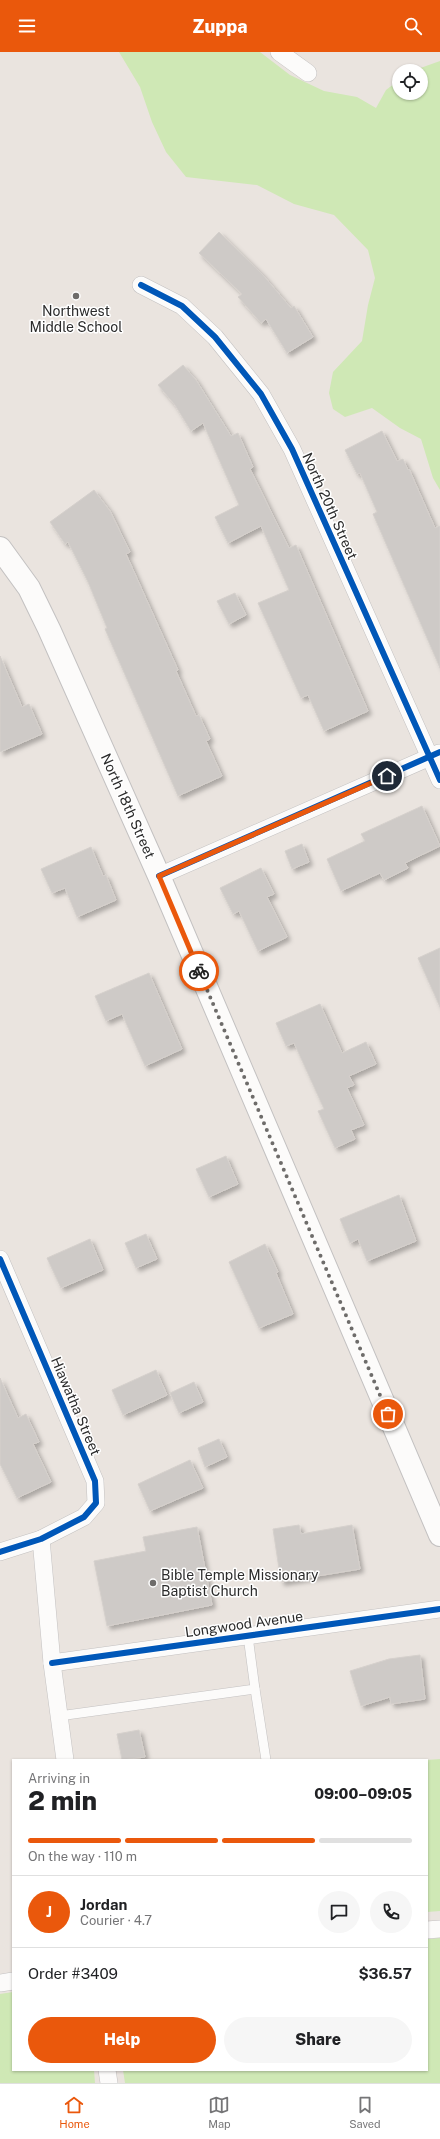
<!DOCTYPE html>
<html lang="en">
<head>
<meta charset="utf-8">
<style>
  body { margin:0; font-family:"Public Sans",sans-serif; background:#f6f6f6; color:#202124; height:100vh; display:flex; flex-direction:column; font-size:15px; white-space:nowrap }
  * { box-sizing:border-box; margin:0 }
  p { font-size:13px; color:#757577 }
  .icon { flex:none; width:22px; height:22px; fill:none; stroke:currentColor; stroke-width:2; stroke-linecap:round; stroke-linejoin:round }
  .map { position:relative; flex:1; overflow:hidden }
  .panel { position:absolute; left:12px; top:1707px; width:416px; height:312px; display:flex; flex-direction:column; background:#fff; border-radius:0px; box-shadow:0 1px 3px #0004 }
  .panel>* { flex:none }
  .tools { position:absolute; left:392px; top:12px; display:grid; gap:8px }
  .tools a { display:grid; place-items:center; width:36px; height:36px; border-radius:50%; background:#fff; box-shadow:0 1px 3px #0004; font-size:20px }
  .pin { position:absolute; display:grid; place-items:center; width:34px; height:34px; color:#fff; margin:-17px; border:2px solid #fff; border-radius:50%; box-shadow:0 1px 4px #0007 }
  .courier { position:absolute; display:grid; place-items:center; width:40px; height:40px; margin:-20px; border:3px solid #ea580c; border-radius:50%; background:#fff; color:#222; box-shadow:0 1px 5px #0007 }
  .summary em { font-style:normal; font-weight:800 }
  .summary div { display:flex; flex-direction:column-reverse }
  .summary { display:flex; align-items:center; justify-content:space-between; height:68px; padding:0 16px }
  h1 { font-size:26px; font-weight:800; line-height:30px }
  .bar { display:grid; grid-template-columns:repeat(4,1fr); gap:6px 4px; align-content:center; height:48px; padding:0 16px }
  .bar i { height:5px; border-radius:3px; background:#e0e0e0 }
  .bar .on { background:#ea580c }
  .bar p { grid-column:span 4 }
  .line { display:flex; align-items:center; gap:10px; padding:0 16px; border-top:1px solid #e0e0e0 }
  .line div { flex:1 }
  .round { display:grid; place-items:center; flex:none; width:42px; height:42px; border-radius:21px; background:#f6f6f6 }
  .action { display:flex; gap:8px; margin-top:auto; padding:8px 16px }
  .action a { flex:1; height:46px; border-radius:24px; background:#ea580c; color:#fff; font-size:16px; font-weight:800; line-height:46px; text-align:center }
  .action a+a { background:#f6f6f6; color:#202124 }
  header { display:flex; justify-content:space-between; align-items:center; height:52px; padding:0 16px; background:#ea580c; color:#fff; font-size:18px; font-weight:800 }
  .menu { display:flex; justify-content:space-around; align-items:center; height:56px; border-top:1px solid #e0e0e0; background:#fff; font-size:11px; color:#757577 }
  .menu a { display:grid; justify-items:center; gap:2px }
  .menu .on { color:#ea580c }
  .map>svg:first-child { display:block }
  .green { fill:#cfe8b5 }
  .building { fill:#cecac7; stroke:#d5d0cc; filter:url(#shadow) }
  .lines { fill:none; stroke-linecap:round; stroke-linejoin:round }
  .lane-casing { stroke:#c3c1c1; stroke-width:10 }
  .street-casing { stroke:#c3c1c1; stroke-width:18 }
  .secondary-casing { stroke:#c3c1c1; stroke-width:24 }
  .lane { stroke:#fcfbfa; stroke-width:9 }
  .street { stroke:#fcfbfa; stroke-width:17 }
  .secondary { stroke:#fcfbfa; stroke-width:22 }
  .cycleway-casing { stroke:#fff; stroke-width:8 }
  .cycleway { stroke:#0057b8; stroke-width:6 }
  .done { stroke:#6e6c6a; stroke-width:4; stroke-dasharray:0 7.2 }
  .route { stroke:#ea580c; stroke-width:5 }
  .poi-dot { fill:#6e6c6a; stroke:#fff; stroke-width:1.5 }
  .labels { text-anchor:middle; stroke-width:3; stroke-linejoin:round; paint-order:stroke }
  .poi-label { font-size:14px; fill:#2b2b2b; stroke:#fff }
  .street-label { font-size:14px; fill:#2b2b2b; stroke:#fff }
</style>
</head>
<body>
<header><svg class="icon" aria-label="menu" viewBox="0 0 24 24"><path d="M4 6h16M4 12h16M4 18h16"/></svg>Zuppa<svg class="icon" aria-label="search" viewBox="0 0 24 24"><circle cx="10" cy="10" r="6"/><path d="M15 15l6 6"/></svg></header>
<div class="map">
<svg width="440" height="2031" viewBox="0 0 440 2031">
  <defs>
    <filter id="shadow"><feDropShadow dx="3.5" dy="3.5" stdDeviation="2" flood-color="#0004"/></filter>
  </defs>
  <rect width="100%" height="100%" fill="#eae4df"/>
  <g class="green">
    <path d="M119 0H260L290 23 324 39 357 45 376 56 386 38 399 28V41H421V19H412L440 9V438L433 426 421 387 400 376 372 356 345 365 333 357 329 341 333 320 362 289 368 253 375 226 368 198 334 163 294 152 257 133 186 125 166 100 152 70 140 35Z"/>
    <path d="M440 1707V1859L427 1860V1708Z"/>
    <path d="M440 1886V2031H125L123 2018H427V1887Z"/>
    <path d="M13 1940V2018H94L95 2031H0V1942Z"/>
  </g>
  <g class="building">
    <path d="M219 180 262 222 291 256 294 254 313 285 287 301 266 267 261 271 238 245 242 242 199 201Z"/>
    <path d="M183 313 196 328 231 384 238 381 253 415 250 417 289 496 296 493 368 659 324 679 308 643 301 646 258 551 289 538 261 474 228 491 215 465 239 453 203 371 191 379 175 353 158 333Z"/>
    <path d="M382 379 397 409 403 407 408 418 409 417 435 476 440 474V616L373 462 377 460 360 421 357 422 345 398Z"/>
    <path d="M94 438 110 459 130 500 126 502 178 618 176 619 196 664 199 663 210 687 206 689 222 724 178 744 105 577 107 576 88 530 68 490 65 492 50 470Z"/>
    <path d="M235 541 246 563 229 572 217 549Z"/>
    <path d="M0 604 22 655 29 652 42 682 0 700Z"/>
    <path d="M422 754 440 794 405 811 408 816 384 828 380 821 341 839 327 807 365 789 361 782Z"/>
    <path d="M302 792 309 810 292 817 285 799Z"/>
    <path d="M91 795 103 824 106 823 116 848 77 865 65 836 52 841 41 817Z"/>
    <path d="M261 816 274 842 267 845 287 885 258 899 239 859 233 862 220 836Z"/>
    <path d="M440 896V955L418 906Z"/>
    <path d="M149 921 182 997 145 1014 122 962 106 969 95 944Z"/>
    <path d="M320 952 342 1001 366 990 376 1012 349 1024 354 1033 347 1036 364 1073 351 1078 355 1087 335 1096 318 1059 324 1057 294 991 286 994 276 971Z"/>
    <path d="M226 1104 238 1132 209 1145 196 1117Z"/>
    <path d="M399 1143 416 1189 367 1209 358 1187 350 1191 340 1167Z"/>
    <path d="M146 1182 157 1207 136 1216 125 1191Z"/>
    <path d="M90 1187 103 1218 61 1236 47 1206Z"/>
    <path d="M265 1192 278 1220 276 1221 293 1262 259 1276 229 1210Z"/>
    <path d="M156 1318 167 1343 123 1363 112 1338Z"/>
    <path d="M0 1326 18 1366 26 1362 39 1390 33 1392 51 1430 17 1446 0 1412Z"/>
    <path d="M194 1330 203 1350 179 1361 170 1341Z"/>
    <path d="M219 1387 227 1405 205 1415 198 1396Z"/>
    <path d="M190 1408 203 1436 150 1459 138 1432Z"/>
    <path d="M299 1473 301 1482 352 1473 360 1517 281 1530 273 1477Z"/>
    <path d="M197 1475 212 1553 107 1574 94 1509 146 1499 143 1485Z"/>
    <path d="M420 1603 425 1647 391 1652 390 1645 361 1654 350 1619 389 1607Z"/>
    <path d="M139 1678 145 1705 122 1708 117 1682Z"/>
  </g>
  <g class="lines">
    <g class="lane-casing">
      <g id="lane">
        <path d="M255 1637 266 1708"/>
        <path d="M59 1664 255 1637 248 1584"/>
      </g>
    </g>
    <g class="street-casing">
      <g id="street">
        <path d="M279 0 308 21"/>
        <path d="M141 233 182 254 215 285 261 342 292 397 440 728"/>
        <path d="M159 824 439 701"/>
        <path d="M0 1207 95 1429 96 1451 84 1465 41 1487 0 1500"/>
        <path d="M41 1487 52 1611 65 1708"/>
        <path d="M52 1611 440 1557"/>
        <path d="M427 1878 440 1877"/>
        <path d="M0 1931 13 1929"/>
        <path d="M107 2018 109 2031"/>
      </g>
    </g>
    <g class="secondary-casing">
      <path id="secondary" d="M0 496 29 536 49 577 159 824 440 1483"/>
    </g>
    <use href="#lane" class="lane"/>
    <use href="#street" class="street"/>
    <use href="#secondary" class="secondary"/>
    <g class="cycleway-casing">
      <g id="cycleway">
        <path d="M141 233 182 254 215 285 261 342 292 397 440 728"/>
        <path d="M159 824 440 700"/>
        <path d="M0 1207 95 1429 96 1451 84 1465 41 1487 0 1500"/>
        <path d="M52 1611 440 1557"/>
      </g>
    </g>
    <use href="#cycleway" class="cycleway"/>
  </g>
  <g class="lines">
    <path class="done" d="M199 919 388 1362"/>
    <path class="route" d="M199 919 159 824 387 724"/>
  </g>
  <g class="poi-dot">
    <circle cx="76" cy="244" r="4"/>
    <circle cx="153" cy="1531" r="4"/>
  </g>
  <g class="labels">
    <g class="poi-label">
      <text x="76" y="264">Northwest<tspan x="76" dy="16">Middle School</tspan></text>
      <text x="161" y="1528" text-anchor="start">Bible Temple Missionary<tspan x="161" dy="16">Baptist Church</tspan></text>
    </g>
    <g class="street-label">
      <text transform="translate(330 454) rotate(66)" y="5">North 20th Street</text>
      <text transform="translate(128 754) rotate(66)" y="5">North 18th Street</text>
      <text transform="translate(76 1354) rotate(67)" y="5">Hiawatha Street</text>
      <text transform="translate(244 1572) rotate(-8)" y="5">Longwood Avenue</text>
    </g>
  </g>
</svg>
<div class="tools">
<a><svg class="icon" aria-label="locate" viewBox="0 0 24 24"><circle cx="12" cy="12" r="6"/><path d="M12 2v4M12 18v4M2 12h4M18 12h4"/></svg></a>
</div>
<div class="pin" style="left:388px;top:1362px;background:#ea580c"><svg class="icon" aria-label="bag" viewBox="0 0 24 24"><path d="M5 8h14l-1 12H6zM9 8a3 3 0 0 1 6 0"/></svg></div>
<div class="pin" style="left:387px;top:724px;background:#1f2937"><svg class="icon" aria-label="home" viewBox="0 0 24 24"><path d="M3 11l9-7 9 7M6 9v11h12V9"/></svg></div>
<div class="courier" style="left:199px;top:919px"><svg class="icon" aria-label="bike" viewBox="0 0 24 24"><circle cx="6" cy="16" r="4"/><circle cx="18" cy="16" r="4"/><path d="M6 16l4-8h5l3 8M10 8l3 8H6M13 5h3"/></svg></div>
<section class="panel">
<div class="summary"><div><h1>2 min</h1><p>Arriving in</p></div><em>09:00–09:05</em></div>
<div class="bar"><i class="on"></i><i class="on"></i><i class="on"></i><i></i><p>On the way · 110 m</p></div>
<div class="line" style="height:72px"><b class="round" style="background:#ea580c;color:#fff">J</b><div><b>Jordan</b><p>Courier · 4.7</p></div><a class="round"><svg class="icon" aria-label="chat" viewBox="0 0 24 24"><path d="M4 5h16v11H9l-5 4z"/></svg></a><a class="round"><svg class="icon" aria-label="phone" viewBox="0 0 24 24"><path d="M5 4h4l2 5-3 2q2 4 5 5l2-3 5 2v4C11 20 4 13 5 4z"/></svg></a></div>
<div class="line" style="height:52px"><div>Order #3409</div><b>$36.57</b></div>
<div class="action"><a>Help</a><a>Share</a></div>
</section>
</div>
<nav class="menu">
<a class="on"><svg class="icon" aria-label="home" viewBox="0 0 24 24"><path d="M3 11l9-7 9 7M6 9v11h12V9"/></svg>Home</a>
<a><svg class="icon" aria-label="map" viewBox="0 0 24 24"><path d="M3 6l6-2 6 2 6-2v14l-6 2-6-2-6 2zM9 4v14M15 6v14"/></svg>Map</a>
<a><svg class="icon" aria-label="saved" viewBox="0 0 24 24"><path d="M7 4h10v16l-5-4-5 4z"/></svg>Saved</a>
</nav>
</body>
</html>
